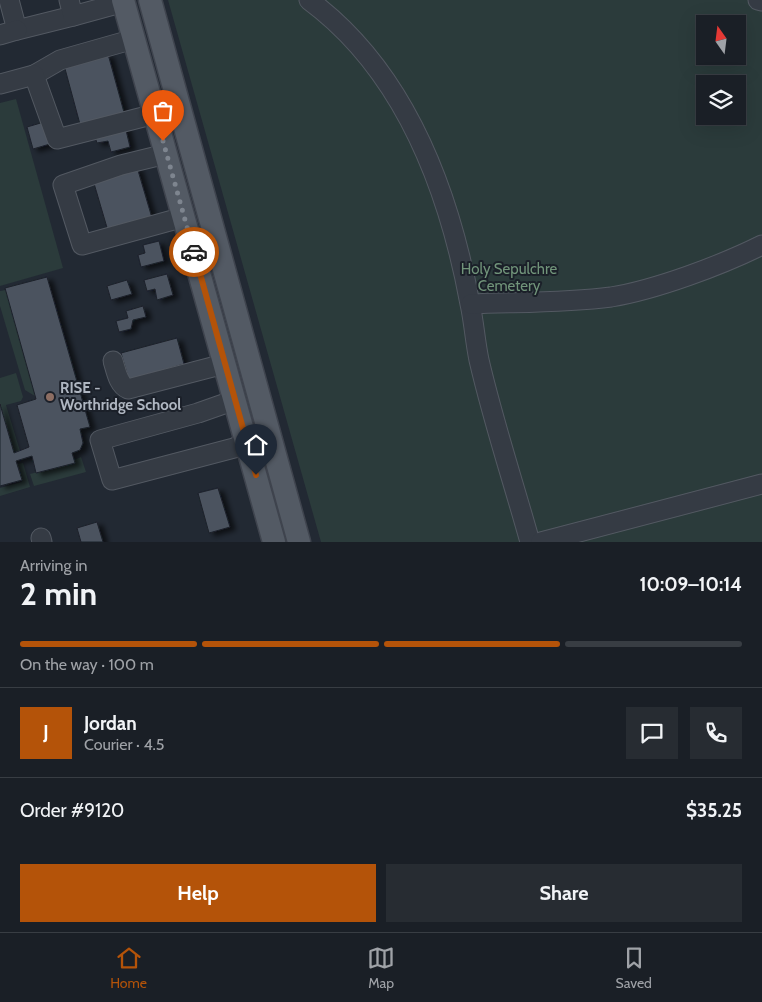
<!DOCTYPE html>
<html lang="en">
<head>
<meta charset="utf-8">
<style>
  body { margin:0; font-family:Cabin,sans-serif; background:#272c32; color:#f1f3f6; height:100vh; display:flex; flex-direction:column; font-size:19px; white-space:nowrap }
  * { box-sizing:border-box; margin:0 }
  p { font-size:16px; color:#9fa2a7 }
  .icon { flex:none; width:28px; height:28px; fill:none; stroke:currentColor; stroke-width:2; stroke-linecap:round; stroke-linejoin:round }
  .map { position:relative; height:542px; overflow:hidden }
  .panel { display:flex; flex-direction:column; background:#1a1f26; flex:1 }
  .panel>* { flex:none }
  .needle { width:32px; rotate:346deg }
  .buttons { position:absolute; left:696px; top:15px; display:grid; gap:10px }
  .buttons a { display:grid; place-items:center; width:50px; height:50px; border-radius:0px; background:#1a1f26; box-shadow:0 5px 20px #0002,0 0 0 1px #383d43; font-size:25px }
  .pin { position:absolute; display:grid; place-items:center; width:42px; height:42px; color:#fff; margin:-51px -21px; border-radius:50% 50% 50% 0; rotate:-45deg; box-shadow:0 0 5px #0007 }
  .pin .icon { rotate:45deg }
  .courier { position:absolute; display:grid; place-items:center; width:50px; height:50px; margin:-25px; border:4px solid #b45309; border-radius:50%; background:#fff; color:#222; box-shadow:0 1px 6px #0007 }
  .head em { font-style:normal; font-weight:700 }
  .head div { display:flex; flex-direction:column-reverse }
  .head { display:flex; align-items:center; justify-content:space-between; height:85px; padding:0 20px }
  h1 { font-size:32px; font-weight:700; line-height:38px }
  .bar { display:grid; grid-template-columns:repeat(4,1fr); gap:8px 5px; align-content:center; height:60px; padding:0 20px }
  .bar i { height:6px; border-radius:4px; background:#383d43 }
  .bar .current { background:#b45309 }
  .bar p { grid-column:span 4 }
  .line { display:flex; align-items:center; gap:12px; padding:0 20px; border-top:1px solid #383d43 }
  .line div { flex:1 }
  .round { display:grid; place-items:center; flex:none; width:52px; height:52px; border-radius:0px; background:#272c32 }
  .button { display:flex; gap:10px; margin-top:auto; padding:10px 20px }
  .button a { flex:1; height:58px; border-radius:0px; background:#b45309; color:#fff; font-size:20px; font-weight:700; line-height:58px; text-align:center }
  .button a+a { background:#272c32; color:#f1f3f6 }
  .menu { display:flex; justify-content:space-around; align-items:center; height:70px; border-top:1px solid #383d43; background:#1a1f26; font-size:14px; color:#9fa2a7 }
  .menu a { display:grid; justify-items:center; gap:2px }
  .menu .current { color:#b45309 }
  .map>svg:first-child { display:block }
  .green { fill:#2b3b3b; fill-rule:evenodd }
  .building { fill:#4b535f; stroke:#1d222b; filter:url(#shadow) }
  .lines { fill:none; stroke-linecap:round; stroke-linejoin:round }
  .minor-casing { stroke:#535962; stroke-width:21 }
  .major-casing { stroke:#3f444e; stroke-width:25 }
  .minor { stroke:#353b44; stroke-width:19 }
  .major { stroke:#535a64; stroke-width:22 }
  .done { stroke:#7e858f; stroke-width:5; stroke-dasharray:0 9 }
  .route { stroke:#b45309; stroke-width:6 }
  .education-dot { fill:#8d6e63; stroke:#1b2029; stroke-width:2 }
  .labels { text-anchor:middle; stroke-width:4; stroke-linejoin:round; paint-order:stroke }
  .park-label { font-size:15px; fill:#71947a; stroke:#1b2029 }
  .poi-label { font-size:15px; font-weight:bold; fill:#afb6c1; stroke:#1b2029; text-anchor:start }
</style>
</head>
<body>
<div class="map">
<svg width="762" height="542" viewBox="0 0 762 542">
  <defs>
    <filter id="shadow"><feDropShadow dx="5.5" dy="3" stdDeviation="2.5" flood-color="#0009"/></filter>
  </defs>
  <rect width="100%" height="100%" fill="#222933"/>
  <g class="green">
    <path d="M168 0H762V542H321ZM705 24H738V56H705ZM705 84H738V116H705Z"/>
    <path d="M16 99 63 268 0 286V103Z"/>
    <path d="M6 290 35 396 25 390 0 306V291Z"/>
    <path d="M16 373 23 397 21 401 6 405 20 451 14 453 0 404V378Z"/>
    <path d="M81 457 86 472 34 486 30 474 74 463V460Z"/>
    <path d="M23 463 30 487 0 496V488L22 482 17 464Z"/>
  </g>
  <g class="building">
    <path d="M108 54 125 116 81 128 64 65Z"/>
    <path d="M44 122 50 144 33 149 27 127Z"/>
    <path d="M125 126 130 147 111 152 108 141 97 143 94 134Z"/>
    <path d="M137 167 152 218 108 231 93 180Z"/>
    <path d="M159 241 164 261 141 267 138 255 145 253 143 245Z"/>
    <path d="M167 274 173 295 157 300 155 289 147 291 144 280Z"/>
    <path d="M47 277 90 427 80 429 83 443 80 450 72 453 75 463 36 473 32 456 16 461 22 480 0 486V404L14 453 29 447 17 405 36 399 5 288Z"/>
    <path d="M127 280 132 294 111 300 107 286Z"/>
    <path d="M143 306 146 317 133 320 131 329 119 332 116 321 128 318 126 311Z"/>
    <path d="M177 338 184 364 129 380 121 353Z"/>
    <path d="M218 488 230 527 209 533 198 493Z"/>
    <path d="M97 522 103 542H81L77 528Z"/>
  </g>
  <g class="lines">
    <g class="minor-casing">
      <g id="minor">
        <path d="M9 0 17 30 73 16"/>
        <path d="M69 0 73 16 124 2"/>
        <path d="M309 0C405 71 449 190 470 304 474 322 475 341 479 360 493 421 513 481 530 542"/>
        <path d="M758 0 762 1"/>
        <path d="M0 35 17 30"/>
        <path d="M34 75 60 60 134 39"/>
        <path d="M0 84 34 75 57 139 155 114"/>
        <path d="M166 154 121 165 63 185 82 245 184 217"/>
        <path d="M471 304C517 302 565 303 611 297 655 290 722 265 762 245"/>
        <path d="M113 361C116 370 118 385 128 389L224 364"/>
        <path d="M235 400 198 413 100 440 112 480 234 448 246 442"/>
        <path d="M41 538 42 542"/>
        <path d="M541 542 762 484"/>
      </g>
    </g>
    <g class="major-casing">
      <g id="major">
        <path d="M123 0 274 542"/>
        <path d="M150 0 299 542"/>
      </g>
    </g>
    <use href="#minor" class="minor"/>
    <use href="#major" class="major"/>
  </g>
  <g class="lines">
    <path class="done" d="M163 141 194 252"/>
    <path class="route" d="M194 252 256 475"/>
  </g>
  <circle class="education-dot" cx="50" cy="397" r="5"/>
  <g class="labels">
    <g class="park-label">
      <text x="509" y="274">Holy Sepulchre<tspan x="509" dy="17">Cemetery</tspan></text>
    </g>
    <g class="poi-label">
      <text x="60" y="393">RISE -<tspan x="60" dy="17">Worthridge School</tspan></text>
    </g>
  </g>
</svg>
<div class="buttons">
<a><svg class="needle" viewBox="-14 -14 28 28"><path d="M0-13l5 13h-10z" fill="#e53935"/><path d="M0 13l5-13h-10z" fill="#9fa2a7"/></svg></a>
<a><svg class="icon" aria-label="layers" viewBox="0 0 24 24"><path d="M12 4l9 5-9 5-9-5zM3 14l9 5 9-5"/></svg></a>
</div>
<div class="pin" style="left:163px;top:141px;background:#ea580c"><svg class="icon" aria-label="bag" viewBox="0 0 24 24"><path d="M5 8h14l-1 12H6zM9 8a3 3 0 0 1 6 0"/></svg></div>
<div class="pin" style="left:256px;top:475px;background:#1f2937"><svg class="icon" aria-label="home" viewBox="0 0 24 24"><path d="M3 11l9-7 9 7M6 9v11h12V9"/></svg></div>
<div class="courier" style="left:194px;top:252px"><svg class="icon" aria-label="car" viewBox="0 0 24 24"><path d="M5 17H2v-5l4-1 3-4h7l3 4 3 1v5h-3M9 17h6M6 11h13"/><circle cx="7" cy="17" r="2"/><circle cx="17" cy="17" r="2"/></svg></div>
</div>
<section class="panel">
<div class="head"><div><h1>2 min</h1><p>Arriving in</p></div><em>10:09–10:14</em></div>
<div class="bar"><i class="current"></i><i class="current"></i><i class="current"></i><i></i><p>On the way · 100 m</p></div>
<div class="line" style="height:90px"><b class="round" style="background:#b45309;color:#fff">J</b><div><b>Jordan</b><p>Courier · 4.5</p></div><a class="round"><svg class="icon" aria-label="chat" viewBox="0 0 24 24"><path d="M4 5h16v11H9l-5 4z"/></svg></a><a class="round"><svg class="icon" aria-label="phone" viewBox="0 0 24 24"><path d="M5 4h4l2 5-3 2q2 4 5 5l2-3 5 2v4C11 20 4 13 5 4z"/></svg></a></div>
<div class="line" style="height:65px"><div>Order #9120</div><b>$35.25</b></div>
<div class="button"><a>Help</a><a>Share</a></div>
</section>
<nav class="menu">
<a class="current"><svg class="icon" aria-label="home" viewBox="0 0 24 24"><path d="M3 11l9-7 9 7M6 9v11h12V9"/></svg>Home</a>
<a><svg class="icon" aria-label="map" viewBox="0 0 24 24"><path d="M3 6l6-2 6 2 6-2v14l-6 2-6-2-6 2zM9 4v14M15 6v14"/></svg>Map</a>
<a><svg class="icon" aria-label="saved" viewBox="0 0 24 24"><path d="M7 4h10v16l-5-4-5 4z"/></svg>Saved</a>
</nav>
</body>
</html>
